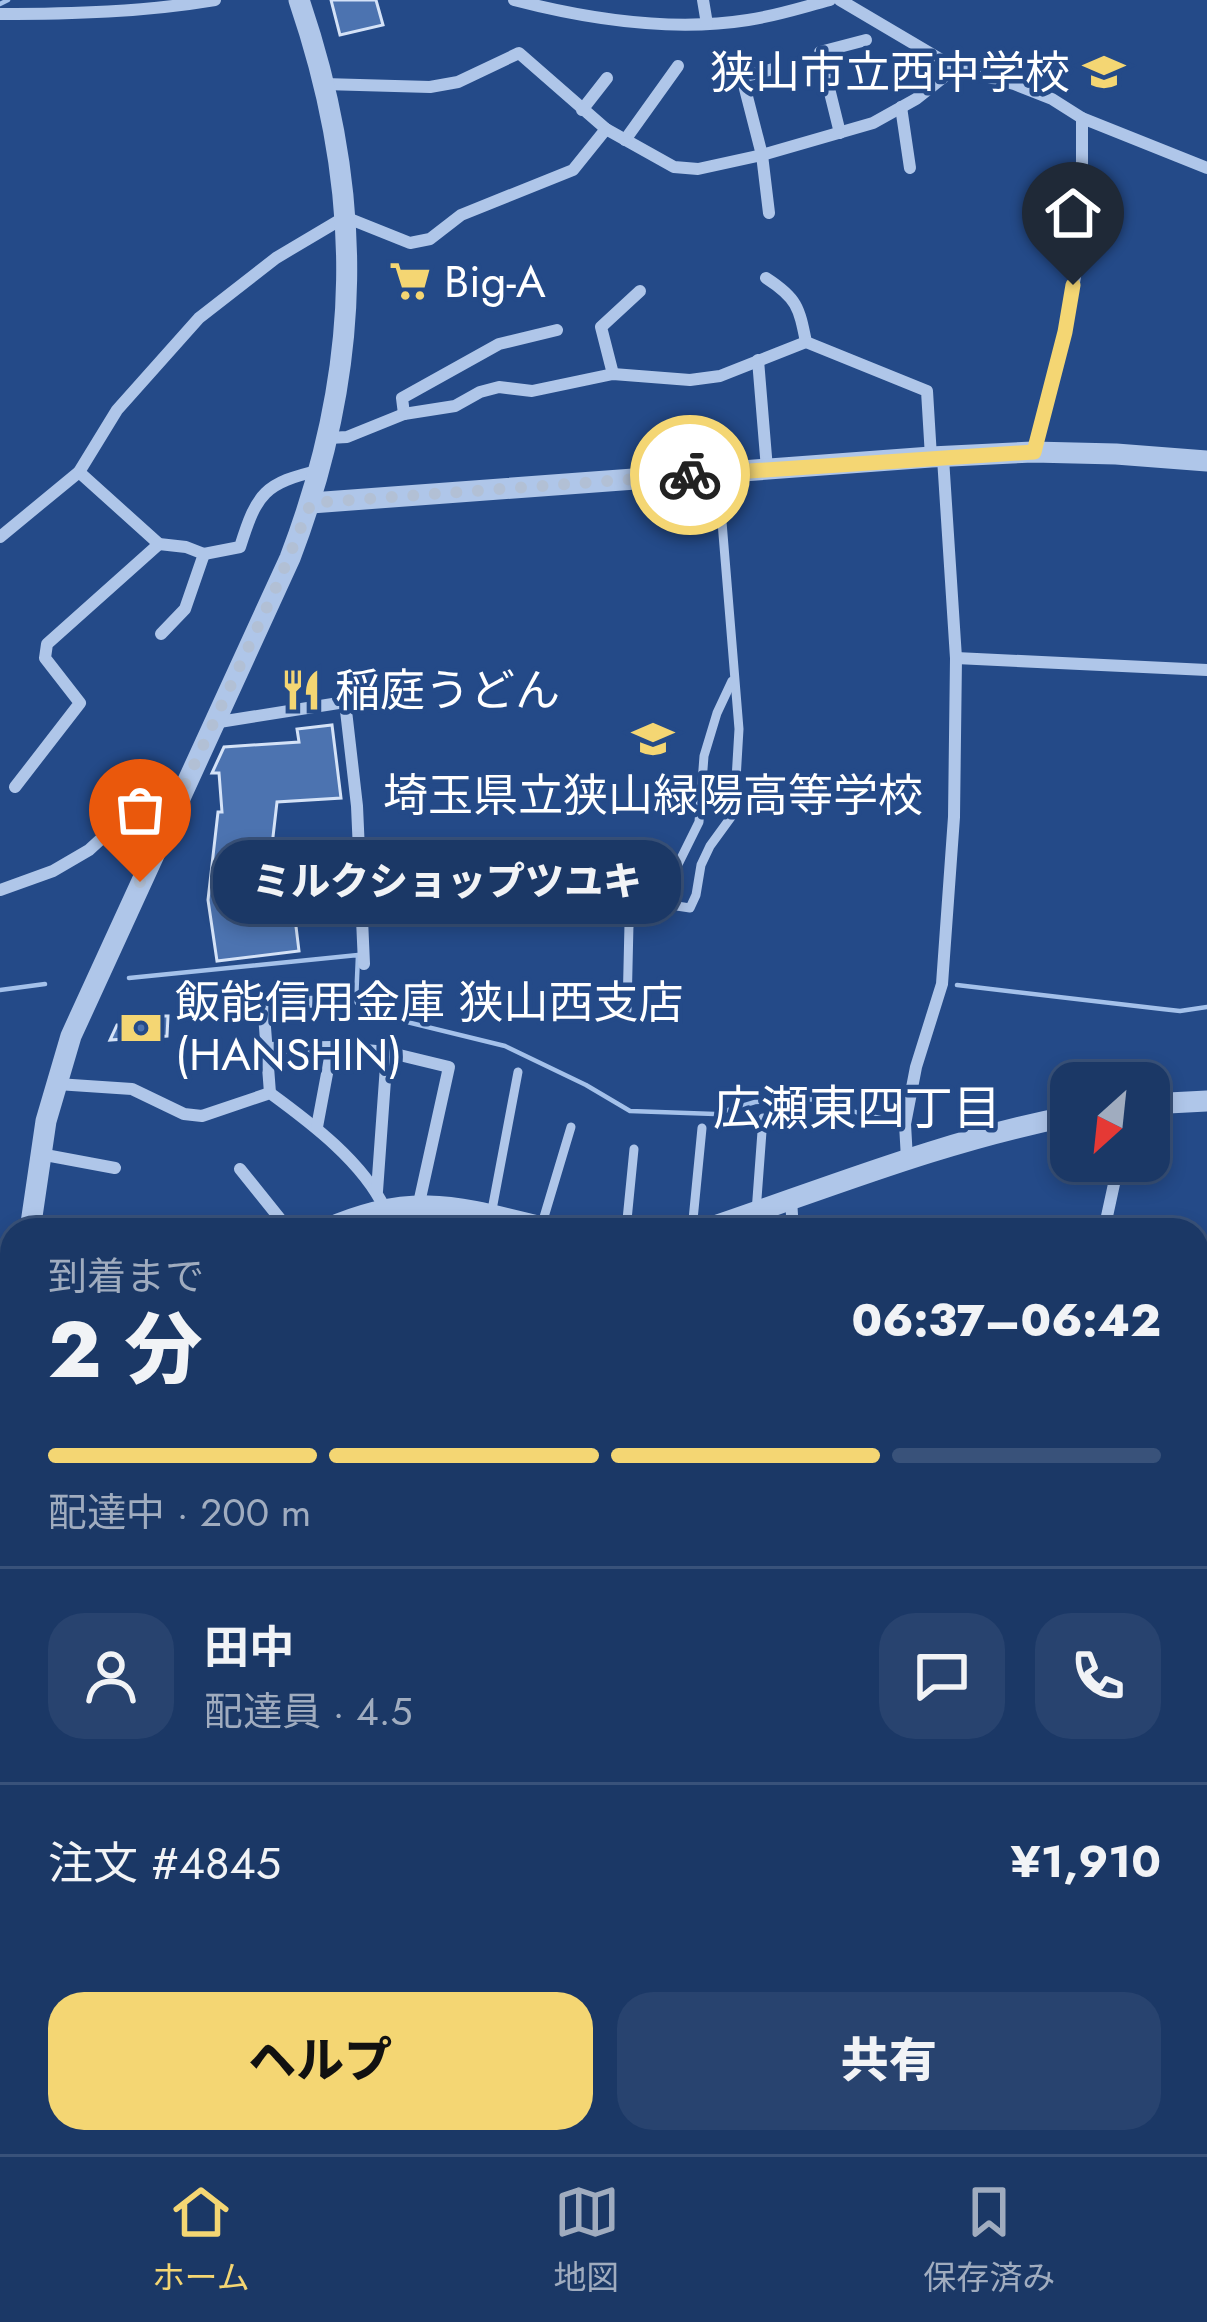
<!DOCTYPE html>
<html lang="ja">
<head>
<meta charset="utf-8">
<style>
  body { margin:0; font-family:Jost,"Noto Sans JP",sans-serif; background:#28436f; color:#f1f3f6; height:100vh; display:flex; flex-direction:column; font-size:45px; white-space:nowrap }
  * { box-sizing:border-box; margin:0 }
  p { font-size:39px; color:#a0acbf }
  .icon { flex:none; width:66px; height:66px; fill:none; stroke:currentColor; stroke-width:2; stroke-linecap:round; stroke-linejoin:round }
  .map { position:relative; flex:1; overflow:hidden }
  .sheet { position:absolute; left:0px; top:1218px; width:1209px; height:936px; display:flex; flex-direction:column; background:#1b3866; border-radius:36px 36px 0 0; box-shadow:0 6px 18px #0003,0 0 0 3px #39527a }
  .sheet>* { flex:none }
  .needle { width:78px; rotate:207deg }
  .controls { position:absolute; left:1050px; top:1062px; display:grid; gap:24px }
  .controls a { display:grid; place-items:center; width:120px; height:120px; border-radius:24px; background:#1b3866; box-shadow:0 6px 18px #0003,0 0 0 3px #39527a; font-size:60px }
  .pin { position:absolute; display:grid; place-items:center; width:102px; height:102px; color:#fff; margin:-123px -51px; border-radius:50% 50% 50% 0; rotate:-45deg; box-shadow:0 0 12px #0007 }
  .pin .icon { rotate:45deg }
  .courier { position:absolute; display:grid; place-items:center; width:120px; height:120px; margin:-60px; border:9px solid #f4d673; border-radius:50%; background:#fff; color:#222; box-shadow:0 3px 15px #0007 }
  .bubble { position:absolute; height:84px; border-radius:36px; background:#1b3866; box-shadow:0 6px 18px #0003,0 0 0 3px #39527a; font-size:39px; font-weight:800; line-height:84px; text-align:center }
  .summary em { font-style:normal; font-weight:800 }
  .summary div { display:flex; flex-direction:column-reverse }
  .summary { display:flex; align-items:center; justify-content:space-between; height:204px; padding:0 48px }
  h1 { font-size:78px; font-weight:800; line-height:90px }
  .bar { display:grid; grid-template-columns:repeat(4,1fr); gap:18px 12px; align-content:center; height:144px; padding:0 48px }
  .bar i { height:15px; border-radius:9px; background:#39527a }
  .bar .on { background:#f4d673 }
  .bar p { grid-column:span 4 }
  .line { display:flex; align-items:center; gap:30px; padding:0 48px; border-top:3px solid #39527a }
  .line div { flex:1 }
  .round { display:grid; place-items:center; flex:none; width:126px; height:126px; border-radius:36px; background:#28436f }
  .button { display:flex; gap:24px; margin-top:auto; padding:24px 48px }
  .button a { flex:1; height:138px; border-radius:36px; background:#f4d673; color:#111; font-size:48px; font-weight:800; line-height:138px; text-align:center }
  .button a+a { background:#28436f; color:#f1f3f6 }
  .menu { display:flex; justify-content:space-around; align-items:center; height:168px; border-top:3px solid #39527a; background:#1b3866; font-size:33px; color:#a0acbf }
  .menu a { display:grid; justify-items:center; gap:6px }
  .menu .on { color:#f4d673 }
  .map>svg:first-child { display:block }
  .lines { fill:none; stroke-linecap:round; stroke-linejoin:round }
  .stream { stroke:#a4c1ea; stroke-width:4.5 }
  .building { fill:#4c73b0; stroke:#d4e2f7; stroke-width:3 }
  .service { stroke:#afc6e9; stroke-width:9 }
  .minor { stroke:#afc6e9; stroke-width:12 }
  .tertiary { stroke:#afc6e9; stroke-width:21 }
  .done { stroke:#b2c0d5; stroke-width:12; stroke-dasharray:0 21.6 }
  .route { stroke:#f4d673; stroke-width:15 }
  .labels { text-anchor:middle; stroke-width:9; stroke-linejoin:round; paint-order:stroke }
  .poi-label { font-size:45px; fill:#fff; stroke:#244a88; text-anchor:start }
  .neighbourhood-label { font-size:48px; fill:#fff; stroke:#244a88 }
</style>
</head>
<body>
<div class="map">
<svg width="1207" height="2154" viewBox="0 0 1207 2154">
  <rect width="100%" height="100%" fill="#244a88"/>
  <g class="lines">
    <g class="stream">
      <path d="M0 4 8 0"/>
      <path d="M129 978 358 955 356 1002 366 1012 505 1046 586 1085 630 1111 715 1114 755 1102 821 1099 861 1114 894 1121"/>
      <path d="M957 985 1162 1009 1180 1011 1207 1007"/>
      <path d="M0 990 45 984"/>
    </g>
  </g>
  <g class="building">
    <path d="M331 0H376L383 25 340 35Z"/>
    <path d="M332 725 341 798 277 802 265 906 293 902 299 951 217 961 208 900 218 812H222L219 773H212L224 747 299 742 297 729Z"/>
    <path d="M123 1016H168L167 1036 110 1040 117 1025H122Z"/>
  </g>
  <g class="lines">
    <g class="service">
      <path d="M657 903 690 908 696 895 701 865 710 846 734 813 739 729 718 473"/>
      <path d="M627 1010 629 924 652 917 699 822 704 756 717 713 732 681"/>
      <path d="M756 1212 763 1118"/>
      <path d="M491 1215 518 1072"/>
      <path d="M541 1227 571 1127"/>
      <path d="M626 1230 634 1149"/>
      <path d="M692 1230 702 1128"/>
    </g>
    <g class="minor">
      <path d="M514 0C587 19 672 32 748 20 775 16 803 7 830 0"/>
      <path d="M703 0 707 24"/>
      <path d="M840 0 955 68 1014 84 1052 99 1082 118 1207 168"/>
      <path d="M0 14C72 14 144 12 215 0"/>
      <path d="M324 84 430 87 458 82 519 53 606 129 674 167 698 169 762 155 873 123 916 99 955 68"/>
      <path d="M901 107 910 168"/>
      <path d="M582 110 607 78"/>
      <path d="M840 133 820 52 866 40"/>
      <path d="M625 140 678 66"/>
      <path d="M769 213 762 155 742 77 773 69"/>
      <path d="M766 278C797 298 799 307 806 342L927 391 931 457"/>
      <path d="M758 360 767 469"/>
      <path d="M613 374 601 327 640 291"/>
      <path d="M404 414 402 398 499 344 557 330"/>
      <path d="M329 438 347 437 404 414 455 406 480 392 499 387 532 391 613 374 690 380 720 376 806 342"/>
      <path d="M1033 452 1065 332 1082 238V118"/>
      <path d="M79 472 159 544 186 547 204 554 185 609 161 634"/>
      <path d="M0 537 79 472 117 410 199 318 276 258 345 217 410 243 430 239 461 215 573 170 606 129"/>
      <path d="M204 554 240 547C257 493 264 483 321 470"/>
      <path d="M956 658 1207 670"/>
      <path d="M213 723 345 702 357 806 364 964"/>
      <path d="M15 787 80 703 45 658 47 644 159 544"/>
      <path d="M0 890 53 871 89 850 148 796 179 795"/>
      <path d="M265 1048 332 1047 387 1052 449 1067 419 1203"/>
      <path d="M57 1084 132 1089 184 1114 202 1116 270 1093C311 1123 363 1162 385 1209"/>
      <path d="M270 1093 263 1001 326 1002"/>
      <path d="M317 1127 332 1047"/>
      <path d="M40 1154 115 1168"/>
      <path d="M907 1159 905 1124 916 1067 942 984 954 817 956 658 943 458"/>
      <path d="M240 1169 289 1230"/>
      <path d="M377 1191 387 1052"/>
      <path d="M791 1200 793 1230"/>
      <path d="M30 1225 101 1224"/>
      <path d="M1104 1230 1119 1161"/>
      <path d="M0 1384 12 1396"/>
      <path d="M1197 1389 1207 1390"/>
      <path d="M0 1431 12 1432"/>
      <path d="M1197 1522 1207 1524"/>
      <path d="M1197 1608 1207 1606"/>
      <path d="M1197 1619 1207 1616"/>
      <path d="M0 1769 12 1735"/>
      <path d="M1197 1771 1207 1772"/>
      <path d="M1197 2031 1207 2028"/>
      <path d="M336 2142 339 2154"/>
      <path d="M417 2142 420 2154"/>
      <path d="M499 2142 502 2154"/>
      <path d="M581 2142 583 2154"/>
      <path d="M664 2142 667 2154"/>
      <path d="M748 2142 751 2154"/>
      <path d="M830 2142 833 2154"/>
      <path d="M911 2154 940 2142"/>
    </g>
    <g class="tertiary">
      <path d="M311 503 931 457 1033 452 1116 454 1207 461"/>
      <path d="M1149 1104 1207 1101"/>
      <path d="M30 1230 46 1121 71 1036 290 558C363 367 365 193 299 0"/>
      <path d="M324 1230C416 1189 462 1208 554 1230"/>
      <path d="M703 1230C825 1189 945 1140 1071 1116"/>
      <path d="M0 1516 12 1504"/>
      <path d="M1197 2102 1207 2099"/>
      <path d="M238 2142 242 2154"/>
      <path d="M1068 2154 1097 2142"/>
    </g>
  </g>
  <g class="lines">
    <path class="done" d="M140 882 278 583 311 503 690 475"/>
    <path class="route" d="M690 475 1034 452 1065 332 1073 285"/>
  </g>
  <defs>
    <g id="school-bare" transform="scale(3.24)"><path d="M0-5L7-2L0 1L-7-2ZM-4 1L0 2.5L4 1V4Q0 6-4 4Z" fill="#f4d673" stroke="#244a88" stroke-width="2.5" paint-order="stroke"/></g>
    <g id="supermarket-bare" transform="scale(3.24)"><path d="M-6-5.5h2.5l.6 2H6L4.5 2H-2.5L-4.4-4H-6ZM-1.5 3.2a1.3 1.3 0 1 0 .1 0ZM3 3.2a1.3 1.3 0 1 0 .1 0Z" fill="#f4d673" stroke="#244a88" stroke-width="2.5" paint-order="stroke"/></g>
    <g id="restaurant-bare" transform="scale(3.24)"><path d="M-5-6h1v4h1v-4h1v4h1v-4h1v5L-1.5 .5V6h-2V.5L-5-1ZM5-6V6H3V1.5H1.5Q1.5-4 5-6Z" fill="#f4d673" stroke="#244a88" stroke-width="2.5" paint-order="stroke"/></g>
    <g id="bank-bare" transform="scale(3.24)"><path d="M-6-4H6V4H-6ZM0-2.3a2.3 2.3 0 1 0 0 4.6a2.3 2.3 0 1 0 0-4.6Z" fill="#f4d673" stroke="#244a88" stroke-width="2.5" paint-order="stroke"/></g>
  </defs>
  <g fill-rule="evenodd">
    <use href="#school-bare" x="1104" y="72"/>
    <use href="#supermarket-bare" x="410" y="281"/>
    <use href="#restaurant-bare" x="301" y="690"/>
    <use href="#school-bare" x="653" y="739"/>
    <use href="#bank-bare" x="141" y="1028"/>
  </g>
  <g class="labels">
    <g class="poi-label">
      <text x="1070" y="88" text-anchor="end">狭山市立西中学校</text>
      <text x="444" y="297">Big-A</text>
      <text x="335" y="706">稲庭うどん</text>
      <text x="653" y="811" text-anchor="middle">埼玉県立狭山緑陽高等学校</text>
      <text x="175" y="1018">飯能信用金庫 狭山西支店<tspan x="175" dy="52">(HANSHIN)</tspan></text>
    </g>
    <g class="neighbourhood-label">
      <text x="857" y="1125">広瀬東四丁目</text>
    </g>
  </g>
</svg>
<div class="controls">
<a><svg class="needle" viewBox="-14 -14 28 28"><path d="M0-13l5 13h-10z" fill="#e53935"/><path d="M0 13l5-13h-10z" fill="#a0acbf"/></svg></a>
</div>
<div class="pin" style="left:140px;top:882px;background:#ea580c"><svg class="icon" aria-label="bag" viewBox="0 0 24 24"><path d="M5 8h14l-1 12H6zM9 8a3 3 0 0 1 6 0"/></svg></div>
<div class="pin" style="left:1073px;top:285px;background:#1f2937"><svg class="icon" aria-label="home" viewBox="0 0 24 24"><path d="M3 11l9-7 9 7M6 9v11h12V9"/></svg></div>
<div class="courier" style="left:690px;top:475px"><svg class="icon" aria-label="bike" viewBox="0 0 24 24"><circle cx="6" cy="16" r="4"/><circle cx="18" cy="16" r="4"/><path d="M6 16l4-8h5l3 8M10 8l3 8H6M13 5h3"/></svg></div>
<div class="bubble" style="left:213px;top:840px;width:468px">ミルクショップツユキ</div>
<section class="sheet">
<div class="summary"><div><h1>2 分</h1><p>到着まで</p></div><em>06:37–06:42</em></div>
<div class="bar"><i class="on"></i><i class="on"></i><i class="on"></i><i></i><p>配達中 · 200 m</p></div>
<div class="line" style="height:216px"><a class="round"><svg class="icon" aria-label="person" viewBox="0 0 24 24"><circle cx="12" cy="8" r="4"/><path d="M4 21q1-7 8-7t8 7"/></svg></a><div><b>田中</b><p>配達員 · 4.5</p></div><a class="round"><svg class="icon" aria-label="chat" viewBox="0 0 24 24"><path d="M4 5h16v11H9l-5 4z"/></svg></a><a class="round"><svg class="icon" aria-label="phone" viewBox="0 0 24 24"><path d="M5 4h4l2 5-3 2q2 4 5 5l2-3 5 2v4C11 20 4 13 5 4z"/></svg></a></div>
<div class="line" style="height:156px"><div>注文 #4845</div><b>¥1,910</b></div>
<div class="button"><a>ヘルプ</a><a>共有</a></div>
</section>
</div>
<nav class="menu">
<a class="on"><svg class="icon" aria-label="home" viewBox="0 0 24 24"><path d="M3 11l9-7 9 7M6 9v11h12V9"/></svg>ホーム</a>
<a><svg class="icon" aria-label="map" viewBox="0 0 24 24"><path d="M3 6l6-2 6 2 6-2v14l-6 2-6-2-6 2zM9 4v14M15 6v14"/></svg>地図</a>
<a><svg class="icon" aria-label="saved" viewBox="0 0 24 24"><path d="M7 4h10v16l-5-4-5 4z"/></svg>保存済み</a>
</nav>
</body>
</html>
